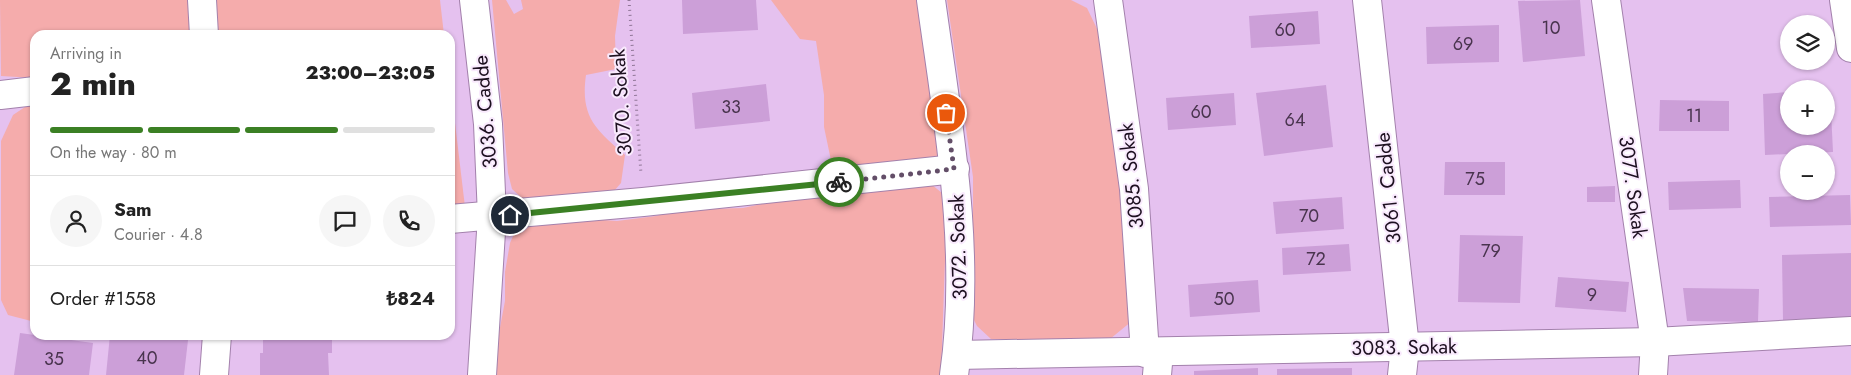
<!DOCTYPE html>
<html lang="en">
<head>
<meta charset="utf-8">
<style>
  body { margin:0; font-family:Jost,sans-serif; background:#f6f6f6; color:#222; height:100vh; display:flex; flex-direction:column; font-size:19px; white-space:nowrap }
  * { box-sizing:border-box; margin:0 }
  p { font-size:16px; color:#767676 }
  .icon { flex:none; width:28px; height:28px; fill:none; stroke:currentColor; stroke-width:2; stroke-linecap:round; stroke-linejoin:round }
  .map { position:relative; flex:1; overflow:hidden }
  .panel { position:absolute; left:30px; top:30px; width:425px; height:310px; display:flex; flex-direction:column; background:#fff; border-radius:15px; box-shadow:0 1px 4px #0004 }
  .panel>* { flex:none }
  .tools { position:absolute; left:1780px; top:15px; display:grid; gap:10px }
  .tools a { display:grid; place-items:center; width:55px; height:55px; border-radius:50%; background:#fff; box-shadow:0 1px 4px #0004; font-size:25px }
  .pin { position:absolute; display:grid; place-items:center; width:42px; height:42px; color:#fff; margin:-21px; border:2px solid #fff; border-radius:50%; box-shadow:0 1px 5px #0007 }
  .courier { position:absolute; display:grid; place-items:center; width:50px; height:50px; margin:-25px; border:4px solid #3b8024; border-radius:50%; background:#fff; color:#222; box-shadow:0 1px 6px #0007 }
  .summary em { font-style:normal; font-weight:800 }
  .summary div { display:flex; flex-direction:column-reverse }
  .summary { display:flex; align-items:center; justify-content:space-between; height:85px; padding:0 20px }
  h1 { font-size:32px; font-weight:800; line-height:38px }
  .bar { display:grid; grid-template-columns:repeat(4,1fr); gap:8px 5px; align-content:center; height:60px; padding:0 20px }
  .bar i { height:6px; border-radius:4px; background:#e0e0e0 }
  .bar .current { background:#3b8024 }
  .bar p { grid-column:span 4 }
  .line { display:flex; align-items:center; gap:12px; padding:0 20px; border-top:1px solid #e0e0e0 }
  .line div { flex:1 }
  .round { display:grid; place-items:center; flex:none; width:52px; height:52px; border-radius:26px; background:#f6f6f6 }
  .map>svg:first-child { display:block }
  .green { fill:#f5acac }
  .building { fill:#cc9fd8 }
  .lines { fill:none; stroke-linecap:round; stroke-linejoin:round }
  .minor-casing { stroke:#a381ac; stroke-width:30 }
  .tertiary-casing { stroke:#a381ac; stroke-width:30 }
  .path { stroke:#917798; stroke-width:3; stroke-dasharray:1 4; stroke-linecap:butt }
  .minor { stroke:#fff; stroke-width:28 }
  .tertiary { stroke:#fff; stroke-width:28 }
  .done { stroke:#634e68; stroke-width:5; stroke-dasharray:0 9 }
  .route { stroke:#3b8024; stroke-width:6 }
  .labels { text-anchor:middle; stroke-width:4; stroke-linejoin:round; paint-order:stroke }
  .number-label { font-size:18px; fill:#49344e }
  .street-label { font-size:20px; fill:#1d1020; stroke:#f9eafd }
</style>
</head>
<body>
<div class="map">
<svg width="1851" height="375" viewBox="0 0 1851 375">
  <rect width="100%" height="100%" fill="#e5c1ef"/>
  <g class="green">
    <path d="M0 0H192L194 26 190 35H35V78L1 76Z"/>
    <path d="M212 0H440L444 35H213Z"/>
    <path d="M492 0H506L514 14 523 9 521 0H620L615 36 616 69 586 75C580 117 596 130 625 155L621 183 607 199H523L512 189 508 173Z"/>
    <path d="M771 0H919L939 156 932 159 833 170 824 127V95L816 41 800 39Z"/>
    <path d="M947 0H1071L1087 8 1100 35 1118 162 1123 239 1132 321 1110 339 1073 343 1030 339H991L977 326 973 318V177Z"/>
    <path d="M450 81 465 207 450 215Z"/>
    <path d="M31 103H35V322L8 315 1 300V141L13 115Z"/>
    <path d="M931 184 942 193 946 231 941 375H491L505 301V272L510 243 514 234 523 232 531 225 589 219 617 221 656 216 675 210 743 208 781 200Z"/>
  </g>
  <g class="building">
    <path d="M682 0H756L758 30 683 34Z"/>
    <path d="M1580 0 1585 56 1523 62 1518 1Z"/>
    <path d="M1318 11 1320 44 1251 48 1249 16Z"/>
    <path d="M1499 25V62L1427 64 1426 27Z"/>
    <path d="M766 84 770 121 695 129 692 93Z"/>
    <path d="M1326 85 1333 147 1264 156 1256 93Z"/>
    <path d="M1826 91H1830L1833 152 1765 155 1763 94 1789 92V126H1826Z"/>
    <path d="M1234 93 1236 125 1168 130 1166 98Z"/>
    <path d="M1660 100 1729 101V131H1659Z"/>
    <path d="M1445 162H1505V195H1444Z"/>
    <path d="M1740 180 1741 208 1669 210 1668 182Z"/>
    <path d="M1615 186V202H1587V187Z"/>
    <path d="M1850 195 1851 225 1770 227 1769 197Z"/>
    <path d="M1342 197 1344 229 1276 234 1273 202Z"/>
    <path d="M1460 235 1523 236 1520 303 1458 302Z"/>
    <path d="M1349 244 1351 271 1283 275 1282 248Z"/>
    <path d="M1851 253V318L1783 320 1782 255Z"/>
    <path d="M1558 277 1629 282 1626 312 1555 307Z"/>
    <path d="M1258 280 1260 312 1190 317 1188 285Z"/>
    <path d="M1683 288 1759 289 1758 322 1687 321Z"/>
    <path d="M20 333 93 343 89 375H14Z"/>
    <path d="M110 335 188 340 184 375H106Z"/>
    <path d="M263 335H332V353H328L329 375H260V353H263Z"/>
    <path d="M1258 368V375H1194V371Z"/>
    <path d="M1352 368V375H1277V369Z"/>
  </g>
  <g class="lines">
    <g class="minor-casing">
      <g id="minor">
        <path d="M202 0 204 35"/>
        <path d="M931 0C948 124 972 250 954 375"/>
        <path d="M1108 0 1134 189 1145 353"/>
        <path d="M1606 0 1655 342 1653 375"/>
        <path d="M1844 0 1851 48"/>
        <path d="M0 95 35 91"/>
        <path d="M450 219 643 202 955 169"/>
        <path d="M957 355 1655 342 1851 331"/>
        <path d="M214 375 217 335"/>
        <path d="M1157 375 1159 352"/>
      </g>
    </g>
    <g class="tertiary-casing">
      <g id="tertiary">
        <path d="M474 0 488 124 492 216 482 375"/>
        <path d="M1367 0 1405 347 1402 375"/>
      </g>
    </g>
    <path class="path" d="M629 0 641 174"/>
    <use href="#minor" class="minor"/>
    <use href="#tertiary" class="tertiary"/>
  </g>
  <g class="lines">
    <path class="done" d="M839 182 954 169 946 113"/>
    <path class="route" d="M510 215 839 182"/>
  </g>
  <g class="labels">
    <g class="number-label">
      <text x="1551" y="34">10</text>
      <text x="1285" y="36">60</text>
      <text x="1463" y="50">69</text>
      <text x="731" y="113">33</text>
      <text x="1201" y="118">60</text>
      <text x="1694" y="122">11</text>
      <text x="1295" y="126">64</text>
      <text x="1475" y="185">75</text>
      <text x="1309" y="222">70</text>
      <text x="1491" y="257">79</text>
      <text x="1316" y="265">72</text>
      <text x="1592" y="301">9</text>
      <text x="1224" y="305">50</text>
      <text x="147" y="364">40</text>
      <text x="54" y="365">35</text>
    </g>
    <g class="street-label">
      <text transform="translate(621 102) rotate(-94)" y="7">3070. Sokak</text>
      <text transform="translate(485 112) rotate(-95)" y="7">3036. Cadde</text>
      <text transform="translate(1131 176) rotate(-96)" y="7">3085. Sokak</text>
      <text transform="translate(1633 187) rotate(82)" y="7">3077. Sokak</text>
      <text transform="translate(1388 188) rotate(-96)" y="7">3061. Cadde</text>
      <text transform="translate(958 247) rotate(-92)" y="7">3072. Sokak</text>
      <text transform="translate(1404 347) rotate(-1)" y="7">3083. Sokak</text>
    </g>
  </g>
</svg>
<div class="tools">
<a><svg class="icon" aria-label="layers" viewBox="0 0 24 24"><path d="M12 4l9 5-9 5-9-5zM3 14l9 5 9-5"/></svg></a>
<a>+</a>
<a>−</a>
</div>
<div class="pin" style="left:946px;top:113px;background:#ea580c"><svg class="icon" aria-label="bag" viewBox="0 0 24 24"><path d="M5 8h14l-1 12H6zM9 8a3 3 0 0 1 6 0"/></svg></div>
<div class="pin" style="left:510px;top:215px;background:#1f2937"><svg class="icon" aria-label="home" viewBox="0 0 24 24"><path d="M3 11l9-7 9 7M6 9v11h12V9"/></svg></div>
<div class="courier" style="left:839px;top:182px"><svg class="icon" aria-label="bike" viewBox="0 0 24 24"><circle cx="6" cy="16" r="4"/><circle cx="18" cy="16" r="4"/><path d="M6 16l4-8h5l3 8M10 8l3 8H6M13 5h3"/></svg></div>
<section class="panel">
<div class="summary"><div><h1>2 min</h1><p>Arriving in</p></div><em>23:00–23:05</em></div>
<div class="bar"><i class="current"></i><i class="current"></i><i class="current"></i><i></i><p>On the way · 80 m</p></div>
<div class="line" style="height:90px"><a class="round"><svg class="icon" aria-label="person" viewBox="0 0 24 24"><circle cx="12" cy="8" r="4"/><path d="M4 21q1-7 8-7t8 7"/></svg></a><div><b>Sam</b><p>Courier · 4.8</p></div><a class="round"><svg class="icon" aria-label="chat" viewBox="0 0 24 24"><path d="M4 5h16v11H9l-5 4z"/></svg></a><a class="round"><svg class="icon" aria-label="phone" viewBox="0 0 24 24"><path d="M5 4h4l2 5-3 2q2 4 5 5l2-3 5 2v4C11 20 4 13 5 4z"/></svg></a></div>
<div class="line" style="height:65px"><div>Order #1558</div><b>₺824</b></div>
</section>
</div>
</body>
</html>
